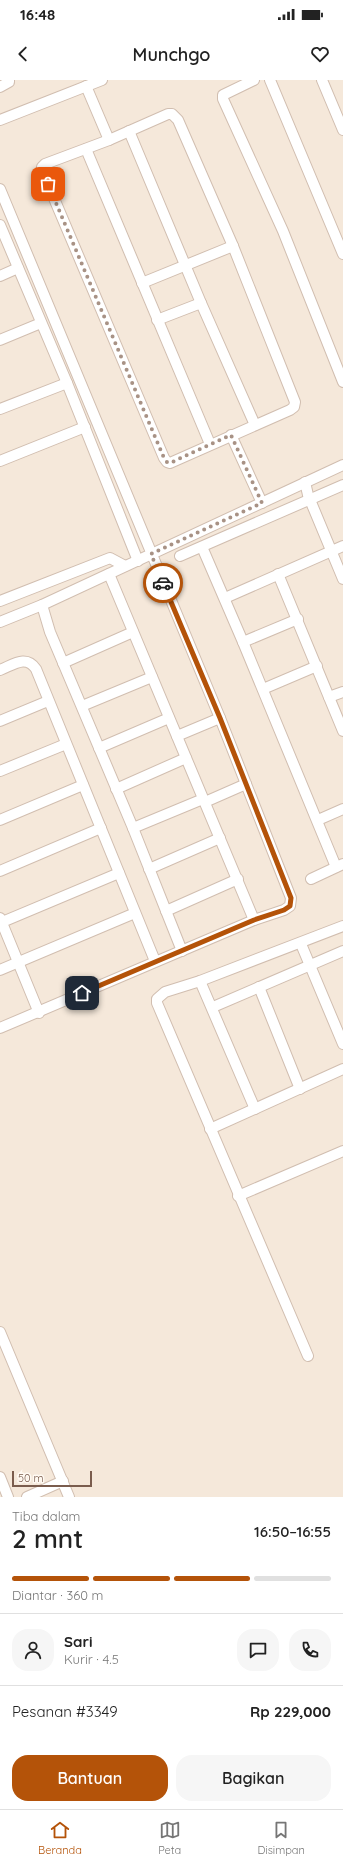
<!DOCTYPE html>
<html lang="id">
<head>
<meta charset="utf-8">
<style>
  body { margin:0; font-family:Quicksand,sans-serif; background:#f6f6f6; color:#222; height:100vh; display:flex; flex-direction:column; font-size:15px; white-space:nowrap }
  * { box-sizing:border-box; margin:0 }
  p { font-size:13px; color:#767676 }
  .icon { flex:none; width:22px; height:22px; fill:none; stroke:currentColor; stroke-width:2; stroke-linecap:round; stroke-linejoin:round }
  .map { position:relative; height:1417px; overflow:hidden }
  .drawer { display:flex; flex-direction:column; background:#fff; flex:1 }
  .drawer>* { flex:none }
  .scale { position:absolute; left:12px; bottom:10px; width:80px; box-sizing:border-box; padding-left:4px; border:2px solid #7a5c4d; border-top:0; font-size:11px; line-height:14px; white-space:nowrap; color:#7a5c4d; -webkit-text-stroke:3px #fffaf3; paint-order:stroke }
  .pin { position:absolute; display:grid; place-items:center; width:34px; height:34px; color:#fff; margin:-17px; border-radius:8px; box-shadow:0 2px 6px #0006 }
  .courier { position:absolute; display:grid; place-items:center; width:40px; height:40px; margin:-20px; border:3px solid #b45309; border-radius:50%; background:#fff; color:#222; box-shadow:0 1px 5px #0007 }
  .overview em { font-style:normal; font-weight:600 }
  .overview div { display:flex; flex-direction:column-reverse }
  .overview { display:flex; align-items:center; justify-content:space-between; height:68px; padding:0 12px }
  h1 { font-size:26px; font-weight:600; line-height:30px }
  .bar { display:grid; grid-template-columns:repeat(4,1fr); gap:6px 4px; align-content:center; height:48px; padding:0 12px }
  .bar i { height:5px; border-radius:3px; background:#e0e0e0 }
  .bar .on { background:#b45309 }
  .bar p { grid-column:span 4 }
  .line { display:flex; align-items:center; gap:10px; padding:0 12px; border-top:1px solid #e0e0e0 }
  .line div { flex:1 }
  .round { display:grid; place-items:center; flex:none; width:42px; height:42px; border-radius:16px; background:#f6f6f6 }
  .primary-button { display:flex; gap:8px; margin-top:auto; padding:8px 12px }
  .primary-button a { flex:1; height:46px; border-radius:16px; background:#b45309; color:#fff; font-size:16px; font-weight:600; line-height:46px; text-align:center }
  .primary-button a+a { background:#f6f6f6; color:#222 }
  .status { display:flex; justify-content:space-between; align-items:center; height:28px; padding:0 20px; background:#fff; direction:ltr }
  .status svg { height:11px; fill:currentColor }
  header { display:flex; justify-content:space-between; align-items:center; height:52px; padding:0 12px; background:#fff; font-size:18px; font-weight:600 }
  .dock { display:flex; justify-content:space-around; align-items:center; height:56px; border-top:1px solid #e0e0e0; background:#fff; font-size:11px; color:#767676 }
  .dock a { display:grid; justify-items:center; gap:2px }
  .dock .on { color:#b45309 }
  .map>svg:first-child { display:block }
  .residential { fill:#f5e8da }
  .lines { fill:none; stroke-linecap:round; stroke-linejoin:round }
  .minor-casing { stroke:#d1beb0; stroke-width:12 }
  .minor { stroke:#fff; stroke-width:10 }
  .done { stroke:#a89285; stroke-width:4; stroke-dasharray:0 7.2 }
  .route { stroke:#b45309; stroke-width:5 }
</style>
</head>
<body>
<div class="status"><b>16:48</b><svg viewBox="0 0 49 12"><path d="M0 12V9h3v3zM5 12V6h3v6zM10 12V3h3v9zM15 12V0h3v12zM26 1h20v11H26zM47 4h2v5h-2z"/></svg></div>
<header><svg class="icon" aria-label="back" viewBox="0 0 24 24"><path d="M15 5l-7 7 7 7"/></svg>Munchgo<svg class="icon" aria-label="heart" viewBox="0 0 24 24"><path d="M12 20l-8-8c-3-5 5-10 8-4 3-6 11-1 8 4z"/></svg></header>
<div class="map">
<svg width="343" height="1417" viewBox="0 0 343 1417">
  <rect width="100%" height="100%" fill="#fdf6ec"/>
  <rect class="residential" x="0" y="0" width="343" height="1417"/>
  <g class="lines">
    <g class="minor-casing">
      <g id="minor">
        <path d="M254 0 223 15V19L283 151 343 302"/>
        <path d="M270 0 343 174"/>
        <path d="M322 0 343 50"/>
        <path d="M86 6 109 60"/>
        <path d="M0 7 9 2V0"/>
        <path d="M168 34H172L178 40 233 166 295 322 294 327 290 330 170 383 167 382 164 378 42 90V87L45 84 109 60Z"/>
        <path d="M0 40 102 0"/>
        <path d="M129 51 201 223 255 345"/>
        <path d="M86 69 210 364"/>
        <path d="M0 109 220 638 291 818 290 826 284 830 254 840 0 948"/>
        <path d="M0 145 67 303 138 481"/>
        <path d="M0 196 18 188"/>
        <path d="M142 203 233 166"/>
        <path d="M157 240 201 223"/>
        <path d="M0 260 41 243"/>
        <path d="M0 329 67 303"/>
        <path d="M231 355 262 423"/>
        <path d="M0 381 85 347"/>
        <path d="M305 402 308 415 343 499"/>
        <path d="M202 467 243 562 336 787"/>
        <path d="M180 476 343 405"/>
        <path d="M109 494 254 840"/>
        <path d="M278 494 343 651"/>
        <path d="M225 518 343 466"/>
        <path d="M0 521 110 478 125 486"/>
        <path d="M42 525 50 552 133 748 182 871"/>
        <path d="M0 542 42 525 343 385"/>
        <path d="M243 562 298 539"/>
        <path d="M63 583 133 552"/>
        <path d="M0 590C13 585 26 574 36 589L155 881"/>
        <path d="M263 609 317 586"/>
        <path d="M329 617 343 612"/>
        <path d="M82 626 152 597"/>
        <path d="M0 641 48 621"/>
        <path d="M177 656 220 638"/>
        <path d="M99 668 169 638"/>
        <path d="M0 691 66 664"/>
        <path d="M116 709 186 678"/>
        <path d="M205 722 246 704"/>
        <path d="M0 740 83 705"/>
        <path d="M318 740 343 729"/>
        <path d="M133 748 203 719"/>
        <path d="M149 789 220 758"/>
        <path d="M0 791 101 748"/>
        <path d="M311 799 343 784"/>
        <path d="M166 831 238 799"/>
        <path d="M0 838 39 933"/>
        <path d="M0 843 119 793"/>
        <path d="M301 864 343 964"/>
        <path d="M0 890 135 833"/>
        <path d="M200 901 255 1029"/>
        <path d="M259 907 300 1009"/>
        <path d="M213 927 343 871"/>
        <path d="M210 1049 343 989"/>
        <path d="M238 1116 343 1071"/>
        <path d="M0 1252 69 1417"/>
        <path d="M308 1276 157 923V919L165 912 200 901 343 846"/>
        <path d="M0 1397 8 1417"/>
        <path d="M27 1417 63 1401"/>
      </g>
    </g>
    <use href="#minor" class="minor"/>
  </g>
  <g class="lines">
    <path class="done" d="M48 104 164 378 167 382 170 383 231 355 262 423 151 474 163 503"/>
    <path class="route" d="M82 913 254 840 284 830 290 826 291 818 220 638 163 503"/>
  </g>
</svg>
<div class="scale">50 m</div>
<div class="pin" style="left:48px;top:104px;background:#ea580c"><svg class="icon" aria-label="bag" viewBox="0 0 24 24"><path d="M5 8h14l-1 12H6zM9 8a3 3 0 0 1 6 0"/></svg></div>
<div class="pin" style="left:82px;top:913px;background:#1f2937"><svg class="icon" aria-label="home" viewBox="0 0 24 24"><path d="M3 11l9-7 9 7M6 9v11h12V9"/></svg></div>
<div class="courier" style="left:163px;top:503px"><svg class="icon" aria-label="car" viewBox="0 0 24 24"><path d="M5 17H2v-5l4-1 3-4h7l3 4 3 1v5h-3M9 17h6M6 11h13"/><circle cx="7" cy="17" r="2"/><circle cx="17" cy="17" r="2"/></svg></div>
</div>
<section class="drawer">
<div class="overview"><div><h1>2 mnt</h1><p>Tiba dalam</p></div><em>16:50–16:55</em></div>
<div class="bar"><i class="on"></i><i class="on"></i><i class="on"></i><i></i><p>Diantar · 360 m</p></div>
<div class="line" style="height:72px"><a class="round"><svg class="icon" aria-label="person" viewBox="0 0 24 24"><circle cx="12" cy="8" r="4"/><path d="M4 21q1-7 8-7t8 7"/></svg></a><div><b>Sari</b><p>Kurir · 4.5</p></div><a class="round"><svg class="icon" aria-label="chat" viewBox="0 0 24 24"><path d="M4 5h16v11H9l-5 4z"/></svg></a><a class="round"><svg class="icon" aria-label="phone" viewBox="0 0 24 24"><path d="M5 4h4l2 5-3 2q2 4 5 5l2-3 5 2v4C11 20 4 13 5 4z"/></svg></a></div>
<div class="line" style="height:52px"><div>Pesanan #3349</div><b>Rp 229,000</b></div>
<div class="primary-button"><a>Bantuan</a><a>Bagikan</a></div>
</section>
<nav class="dock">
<a class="on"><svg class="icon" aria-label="home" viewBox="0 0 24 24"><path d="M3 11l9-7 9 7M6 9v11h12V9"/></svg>Beranda</a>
<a><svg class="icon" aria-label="map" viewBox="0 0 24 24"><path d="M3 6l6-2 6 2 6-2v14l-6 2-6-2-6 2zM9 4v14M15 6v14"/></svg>Peta</a>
<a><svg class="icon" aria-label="saved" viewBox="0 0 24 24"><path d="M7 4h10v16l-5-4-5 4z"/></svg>Disimpan</a>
</nav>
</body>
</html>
